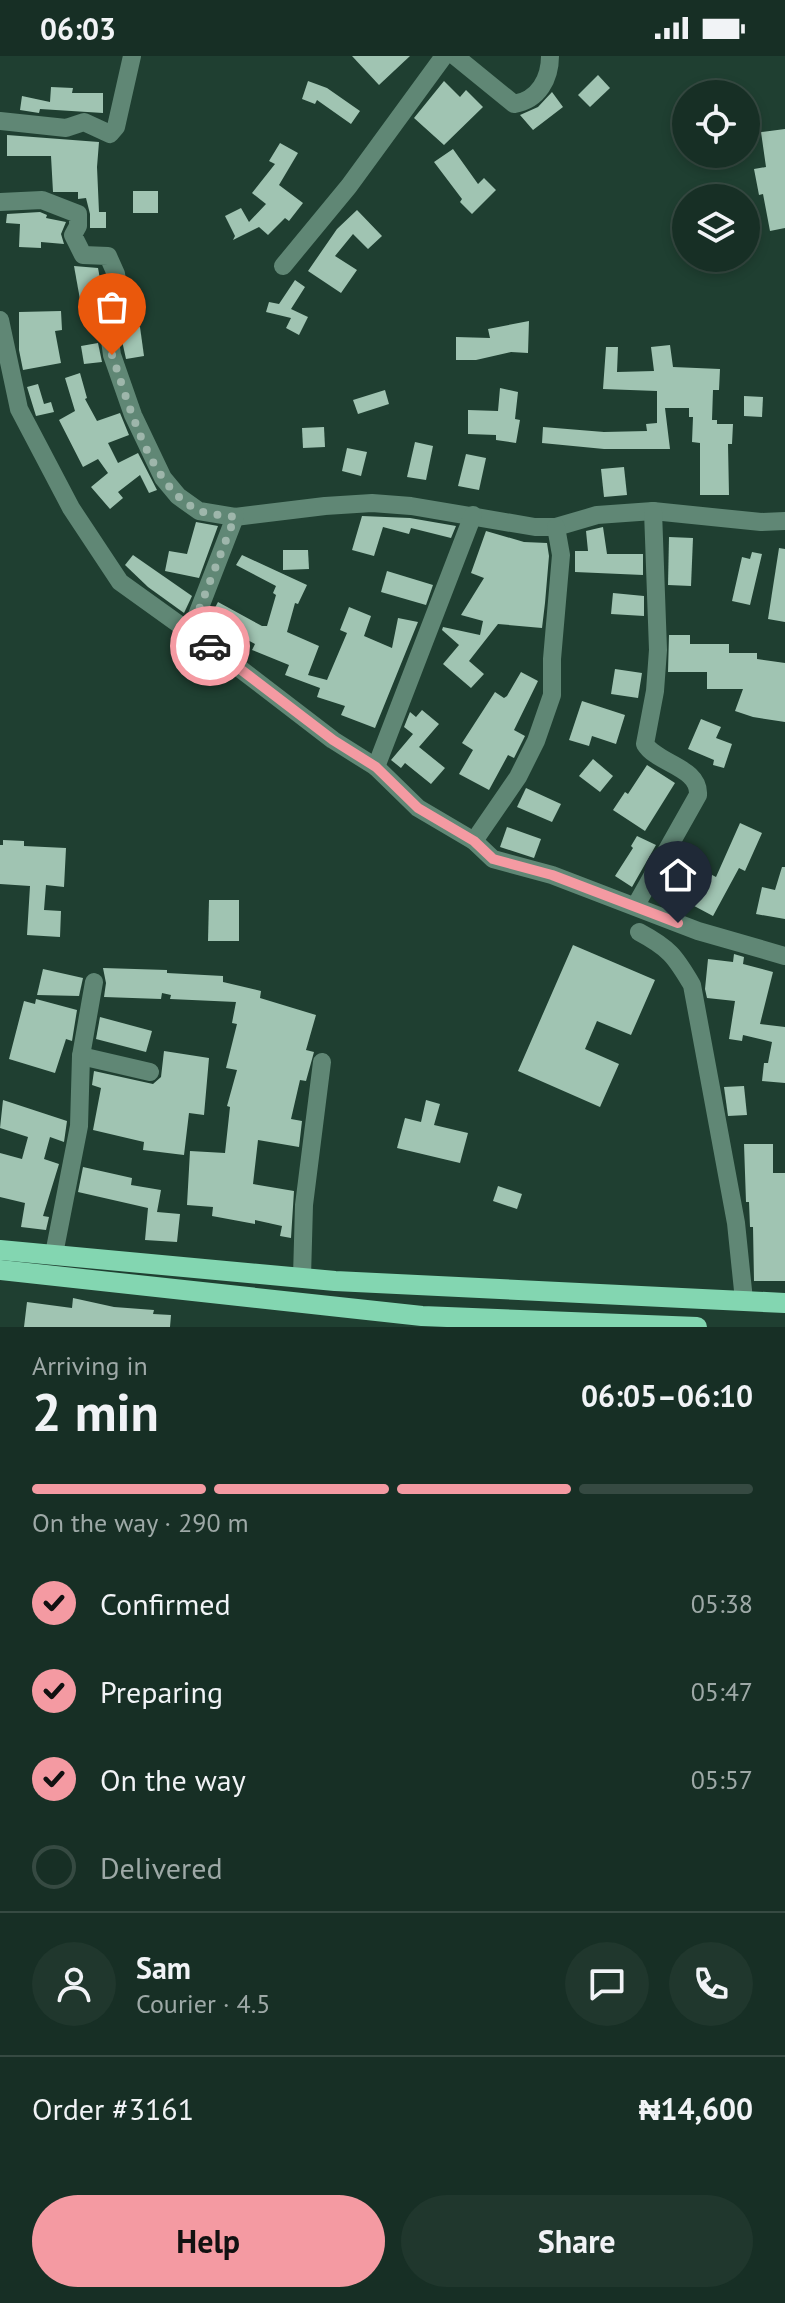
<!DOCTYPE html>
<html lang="en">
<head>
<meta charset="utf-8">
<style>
  body { margin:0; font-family:"PT Sans",sans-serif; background:#20372d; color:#f1f3f6; height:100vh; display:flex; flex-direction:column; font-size:30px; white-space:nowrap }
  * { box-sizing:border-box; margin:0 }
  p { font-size:26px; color:#9ea9a7 }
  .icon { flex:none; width:44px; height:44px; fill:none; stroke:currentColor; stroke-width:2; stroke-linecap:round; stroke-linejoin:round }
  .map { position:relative; height:1271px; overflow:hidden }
  .sheet { display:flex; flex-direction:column; background:#172f25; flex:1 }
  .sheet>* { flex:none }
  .fabs { position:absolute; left:672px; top:24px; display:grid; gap:16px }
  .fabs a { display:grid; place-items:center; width:88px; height:88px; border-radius:50%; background:#172f25; box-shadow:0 4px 12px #0003,0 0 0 2px #364a42; font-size:40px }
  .pin { position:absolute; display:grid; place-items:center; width:68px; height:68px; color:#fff; margin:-82px -34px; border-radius:50% 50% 50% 0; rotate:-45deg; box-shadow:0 0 8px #0007 }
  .pin .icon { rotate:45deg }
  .courier { position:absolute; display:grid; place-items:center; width:80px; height:80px; margin:-40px; border:6px solid #f49aa2; border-radius:50%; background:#fff; color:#222; box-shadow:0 2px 10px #0007 }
  .headline em { font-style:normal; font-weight:700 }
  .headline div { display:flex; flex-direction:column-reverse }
  .headline { display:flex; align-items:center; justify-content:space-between; height:136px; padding:0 32px }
  h1 { font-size:52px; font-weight:700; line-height:60px }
  .bar { display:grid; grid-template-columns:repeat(4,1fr); gap:12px 8px; align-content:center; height:96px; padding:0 32px }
  .bar i { height:10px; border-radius:6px; background:#364a42 }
  .bar .selected { background:#f49aa2 }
  .bar p { grid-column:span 4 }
  .line { display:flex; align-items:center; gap:20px; padding:0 32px; border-top:2px solid #364a42 }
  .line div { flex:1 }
  .round { display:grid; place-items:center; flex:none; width:84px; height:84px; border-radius:42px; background:#20372d }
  ol { padding:0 32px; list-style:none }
  li { display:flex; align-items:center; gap:24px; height:88px }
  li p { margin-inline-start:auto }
  li .icon { padding:8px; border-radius:50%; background:#f49aa2; color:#111; stroke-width:4 }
  li:last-child { color:#9ea9a7 }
  li i { width:44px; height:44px; border:4px solid #364a42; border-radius:50% }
  .cta { display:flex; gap:16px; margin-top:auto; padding:16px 32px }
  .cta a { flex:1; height:92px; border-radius:48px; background:#f49aa2; color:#111; font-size:32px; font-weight:700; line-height:92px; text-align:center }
  .cta a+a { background:#20372d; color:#f1f3f6 }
  .status { display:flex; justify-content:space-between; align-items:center; height:56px; padding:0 40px; background:#172f25; direction:ltr }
  .status svg { height:22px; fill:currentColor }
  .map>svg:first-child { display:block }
  .building { fill:#a0c4b2 }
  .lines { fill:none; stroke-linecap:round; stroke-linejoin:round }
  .minor { stroke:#608775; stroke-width:18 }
  .major { stroke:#83d6b1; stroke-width:20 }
  .done { stroke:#9eb6ab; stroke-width:8; stroke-dasharray:0 14.4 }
  .route { stroke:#f49aa2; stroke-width:10 }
</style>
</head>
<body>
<div class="status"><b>06:03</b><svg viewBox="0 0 49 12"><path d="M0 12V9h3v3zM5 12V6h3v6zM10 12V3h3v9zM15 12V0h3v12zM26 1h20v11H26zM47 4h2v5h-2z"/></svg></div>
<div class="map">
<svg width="785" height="1271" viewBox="0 0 785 1271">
  <rect width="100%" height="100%" fill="#1f3f31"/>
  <g class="building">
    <path d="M352 0H410L379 29Z"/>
    <path d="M598 19 610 32 590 51 578 39Z"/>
    <path d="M308 25 327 32 360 55 351 68 317 44 315 48 302 43Z"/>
    <path d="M444 25 460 41 466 34 483 51 444 89 414 62Z"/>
    <path d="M51 31 73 32 72 37H103V57L40 53 39 57 20 54 22 40 50 46Z"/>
    <path d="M552 36 563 51 533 74 520 59 538 51Z"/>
    <path d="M785 73V172L770 175 763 138 759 139 754 113 766 111 761 76Z"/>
    <path d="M7 79 99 86 97 111 99 156H106V172H90V158L86 142 78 143V136H53L51 100H7Z"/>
    <path d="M280 87 298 97 279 129 303 147 289 165 285 162 268 179 259 171 233 184 235 180 225 160 241 152 249 166 266 148 252 137 275 108 269 105Z"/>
    <path d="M453 93 478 128 484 122 496 134 472 158 460 146 462 143 434 106Z"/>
    <rect x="133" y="135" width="25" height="22"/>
    <path d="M357 154 382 180 368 193 353 178 335 200 357 214 341 237 308 215 337 173Z"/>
    <path d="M40 156 47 159 46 162 66 166 61 178 64 188 41 186V192L19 191 20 168 6 167 7 158Z"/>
    <path d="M74 210 98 212 104 245 81 249Z"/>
    <path d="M295 224 305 231 291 253 308 261 299 279 286 272 291 262 266 256 269 246 279 248Z"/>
    <path d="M61 255 62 274 55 275 61 307 23 314 19 294V256Z"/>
    <path d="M529 265 528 297 511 296 476 304H456V281L490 282 488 273Z"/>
    <path d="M140 271 144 300 126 303 121 280 125 273Z"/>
    <path d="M98 287 102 306 84 308 81 290Z"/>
    <path d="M670 289 673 311 720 313 719 334H713L712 364H717V368H733L732 388H728L729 439H700V387L692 386 693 361H689V352H665L670 393H604L542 387 543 371 604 376 647 375 646 368 657 367V335L603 333 606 291H618L617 316 654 315 651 291Z"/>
    <path d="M80 317 87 342 85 343 97 365 120 357 129 379 108 387 118 407 138 397 157 434 149 437 140 419 118 436 123 442 110 453 91 431 108 417 98 403 83 411 59 364 75 355 65 322Z"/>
    <path d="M38 328 44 348 51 346 54 356 36 360 27 331Z"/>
    <path d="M500 332 518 336 515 363 520 364 516 387 496 384V379L468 378V354L498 355Z"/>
    <path d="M385 334 389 348 358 358 353 344Z"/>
    <path d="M744 340 763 341 762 361 744 360Z"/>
    <path d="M324 371 325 391 303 392 302 372Z"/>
    <path d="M415 386 433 390 426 424 407 421Z"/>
    <path d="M347 392 367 396 361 420 342 415Z"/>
    <path d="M466 398 486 402 479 434 458 430Z"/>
    <path d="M624 411 627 439 604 441 601 413Z"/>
    <path d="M362 460 410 462 456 470 451 482 411 472 409 478 383 471 374 500 352 494Z"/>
    <path d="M196 466 218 470 199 522 165 515 169 495 187 498Z"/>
    <path d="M603 471 607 498H643V519L575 516V495H588L586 475Z"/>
    <path d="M486 475 524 486 547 487 549 500 545 547 542 572 498 568 469 605 484 618 471 632 443 608 459 589 442 574 443 571 480 579 483 565 461 559 484 522 471 517Z"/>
    <path d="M669 481 693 482 691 530 668 529Z"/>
    <path d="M779 492 785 493V566L768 563Z"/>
    <path d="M283 494H308L309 513 283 514Z"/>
    <path d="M752 496 762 498 750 549 732 545 742 501 750 503Z"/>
    <path d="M133 499 192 540 184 557 148 531 125 509Z"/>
    <path d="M242 499 307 529 298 548 295 547 287 576 319 590 308 619 327 624 347 577 340 574 349 551 371 560 364 580 392 592 398 562 418 566 375 672 341 659 345 650 317 641 320 632 285 619 289 609 252 594 255 588 209 563 218 546 262 570H267L276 539 273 537 276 530 236 509Z"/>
    <path d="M387 515 433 529 426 549 381 536Z"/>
    <path d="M613 537 644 540V560L611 558Z"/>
    <path d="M669 579H690V588H729V597H757V603L785 607V666L753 661 735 655 743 633H707V616H668Z"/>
    <path d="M615 613 642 617 638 642 611 638Z"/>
    <path d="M521 616 538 625 514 674 525 680 514 702 508 699 489 734 459 718 473 694 462 687 495 636 504 642 507 640Z"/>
    <path d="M582 645 625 659 616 688 592 680 589 690 569 684Z"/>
    <path d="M422 654 439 668 419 691 445 712 431 728 405 707 401 712 391 704 413 678 404 671 410 656 416 661Z"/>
    <path d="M701 663 721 671 716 682 732 688 724 712 713 709 714 704 688 693Z"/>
    <path d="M593 703 613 720 600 736 579 720Z"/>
    <path d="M647 709 675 727 645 775 613 754 625 736 628 738Z"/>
    <path d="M526 732 561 748 552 766 517 751Z"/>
    <path d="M740 767 762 777 745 815 739 812 713 860 681 843 678 848 658 836 679 802 716 821Z"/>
    <path d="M507 771 541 783 534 802 500 791Z"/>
    <path d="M637 780 656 789 632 831 615 820 633 792 631 790Z"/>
    <path d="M3 784 24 785V790L66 792 64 831 46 829 44 854 61 855 60 881 27 879 30 830 0 828V789H3Z"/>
    <path d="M782 811H785V863L756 858 762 831 775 834Z"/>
    <path d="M209 844H239V885H208Z"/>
    <path d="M573 889 655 924 631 979 597 965 585 993 619 1008 600 1051 518 1015Z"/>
    <path d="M734 898 744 901 743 908 773 916 760 968 785 971V1027L762 1025 764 1007H768L772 986 743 979 742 985 729 983 735 945 707 942 705 933 708 903 733 906Z"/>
    <path d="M103 912 167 914V917L223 920V926L261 935 260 942 316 959 306 994 314 996 306 1025 300 1024 291 1063 302 1065 299 1091 258 1084 253 1128 294 1135 291 1182 280 1180 282 1170 255 1164V1168L212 1160 213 1151 187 1149 190 1095 225 1097 230 1051 227 1050 237 1014 226 1012 237 968 232 967 236 946 170 943 171 939 162 937 161 943 104 941 106 927Z"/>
    <path d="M43 913 83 922 79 940 37 939Z"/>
    <path d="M36 943 77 954 72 985 66 983 55 1017 9 1003 24 945 35 948Z"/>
    <path d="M100 961 152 975 146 996 96 983Z"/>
    <path d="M164 995 209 1002 204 1059 189 1057 184 1099 143 1094 144 1086 93 1074 101 1032 92 1029 94 1015 153 1028 161 1021Z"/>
    <path d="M744 1030 747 1059 728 1060 724 1031Z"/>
    <path d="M3 1044 67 1065 64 1086 50 1081 44 1103 59 1108 43 1160 49 1161 46 1174 21 1171 25 1147 0 1141V1097L22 1103 28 1081 0 1072Z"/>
    <path d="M426 1044 440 1048 434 1069 468 1077 460 1107 397 1092 405 1062 421 1066Z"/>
    <path d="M744 1088H773V1117H785V1225H754L753 1171H750L749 1146H746Z"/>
    <path d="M83 1111 132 1122 131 1129 161 1134 157 1156 180 1158 177 1186 145 1184 148 1152 78 1136Z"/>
    <path d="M498 1130 522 1138 517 1153 493 1145Z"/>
    <path d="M73 1242 114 1251 154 1254 153 1258 171 1259 170 1271H24L27 1246 72 1252Z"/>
  </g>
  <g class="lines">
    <g class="minor">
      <path d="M455 0 514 48C539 44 550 22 550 0"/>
      <path d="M0 65 66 72 84 66 110 78 116 71 132 0"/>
      <path d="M0 146 42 144 78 158V170L73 179 83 199 108 200 116 218 122 255 109 277 112 299 133 359 163 422 178 440 199 455 235 461 325 450 372 447 411 450 535 471H556L597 459 653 455 761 466 785 465"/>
      <path d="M283 210 349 130 444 0"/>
      <path d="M0 264 19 353 71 452 120 526 230 605 333 684 376 711 418 752 474 785 493 803 552 819 698 875 785 900"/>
      <path d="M190 577 235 461"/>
      <path d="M376 711 473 459"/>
      <path d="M474 785 518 721 536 685 552 639V603L561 499 556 471"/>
      <path d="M636 849 698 739C700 711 657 708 645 688L655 635 658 594 653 455"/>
      <path d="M639 876C669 892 675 900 692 929L736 1167 744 1244"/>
      <path d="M81 1000 150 1016"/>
      <path d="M54 1198 79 1070 81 1000 94 926"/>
      <path d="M302 1221 304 1149 322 1006"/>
    </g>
    <g class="major">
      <path d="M0 1194 335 1225 785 1247"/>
      <path d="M0 1214 422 1260 697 1271"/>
    </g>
  </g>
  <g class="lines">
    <path class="done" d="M112 299C128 345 150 432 198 454 209 459 224 459 235 461L190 577 210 590"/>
    <path class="route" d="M210 590 333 684 376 711 418 752 474 785 493 803 552 819 678 867"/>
  </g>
</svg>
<div class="fabs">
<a><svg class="icon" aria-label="locate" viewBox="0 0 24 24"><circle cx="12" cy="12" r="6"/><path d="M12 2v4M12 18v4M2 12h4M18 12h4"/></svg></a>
<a><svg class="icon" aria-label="layers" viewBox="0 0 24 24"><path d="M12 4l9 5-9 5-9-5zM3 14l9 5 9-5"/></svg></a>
</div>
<div class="pin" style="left:112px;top:299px;background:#ea580c"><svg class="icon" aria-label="bag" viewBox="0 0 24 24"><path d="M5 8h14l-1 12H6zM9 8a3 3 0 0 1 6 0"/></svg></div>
<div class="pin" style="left:678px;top:867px;background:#1f2937"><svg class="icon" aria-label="home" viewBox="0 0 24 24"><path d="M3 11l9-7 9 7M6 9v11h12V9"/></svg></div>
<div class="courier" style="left:210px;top:590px"><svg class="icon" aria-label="car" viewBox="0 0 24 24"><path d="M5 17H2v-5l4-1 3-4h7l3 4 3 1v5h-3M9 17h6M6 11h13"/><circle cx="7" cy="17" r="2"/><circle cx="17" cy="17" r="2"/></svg></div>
</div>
<section class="sheet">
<div class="headline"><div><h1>2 min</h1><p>Arriving in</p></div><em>06:05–06:10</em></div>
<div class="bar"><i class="selected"></i><i class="selected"></i><i class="selected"></i><i></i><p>On the way · 290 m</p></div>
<ol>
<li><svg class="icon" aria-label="check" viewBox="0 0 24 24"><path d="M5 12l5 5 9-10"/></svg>Confirmed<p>05:38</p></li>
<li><svg class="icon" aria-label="check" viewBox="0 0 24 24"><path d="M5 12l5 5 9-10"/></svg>Preparing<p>05:47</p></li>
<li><svg class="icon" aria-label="check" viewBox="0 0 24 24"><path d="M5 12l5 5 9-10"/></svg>On the way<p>05:57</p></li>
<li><i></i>Delivered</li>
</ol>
<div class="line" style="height:144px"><a class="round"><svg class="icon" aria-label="person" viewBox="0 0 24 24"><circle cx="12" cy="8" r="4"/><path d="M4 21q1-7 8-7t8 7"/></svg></a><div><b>Sam</b><p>Courier · 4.5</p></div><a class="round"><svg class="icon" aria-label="chat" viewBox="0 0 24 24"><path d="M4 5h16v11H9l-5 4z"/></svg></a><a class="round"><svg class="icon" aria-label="phone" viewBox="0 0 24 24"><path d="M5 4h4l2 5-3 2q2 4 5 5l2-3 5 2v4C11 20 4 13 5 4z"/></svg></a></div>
<div class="line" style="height:104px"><div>Order #3161</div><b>₦14,600</b></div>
<div class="cta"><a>Help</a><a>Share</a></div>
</section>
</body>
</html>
